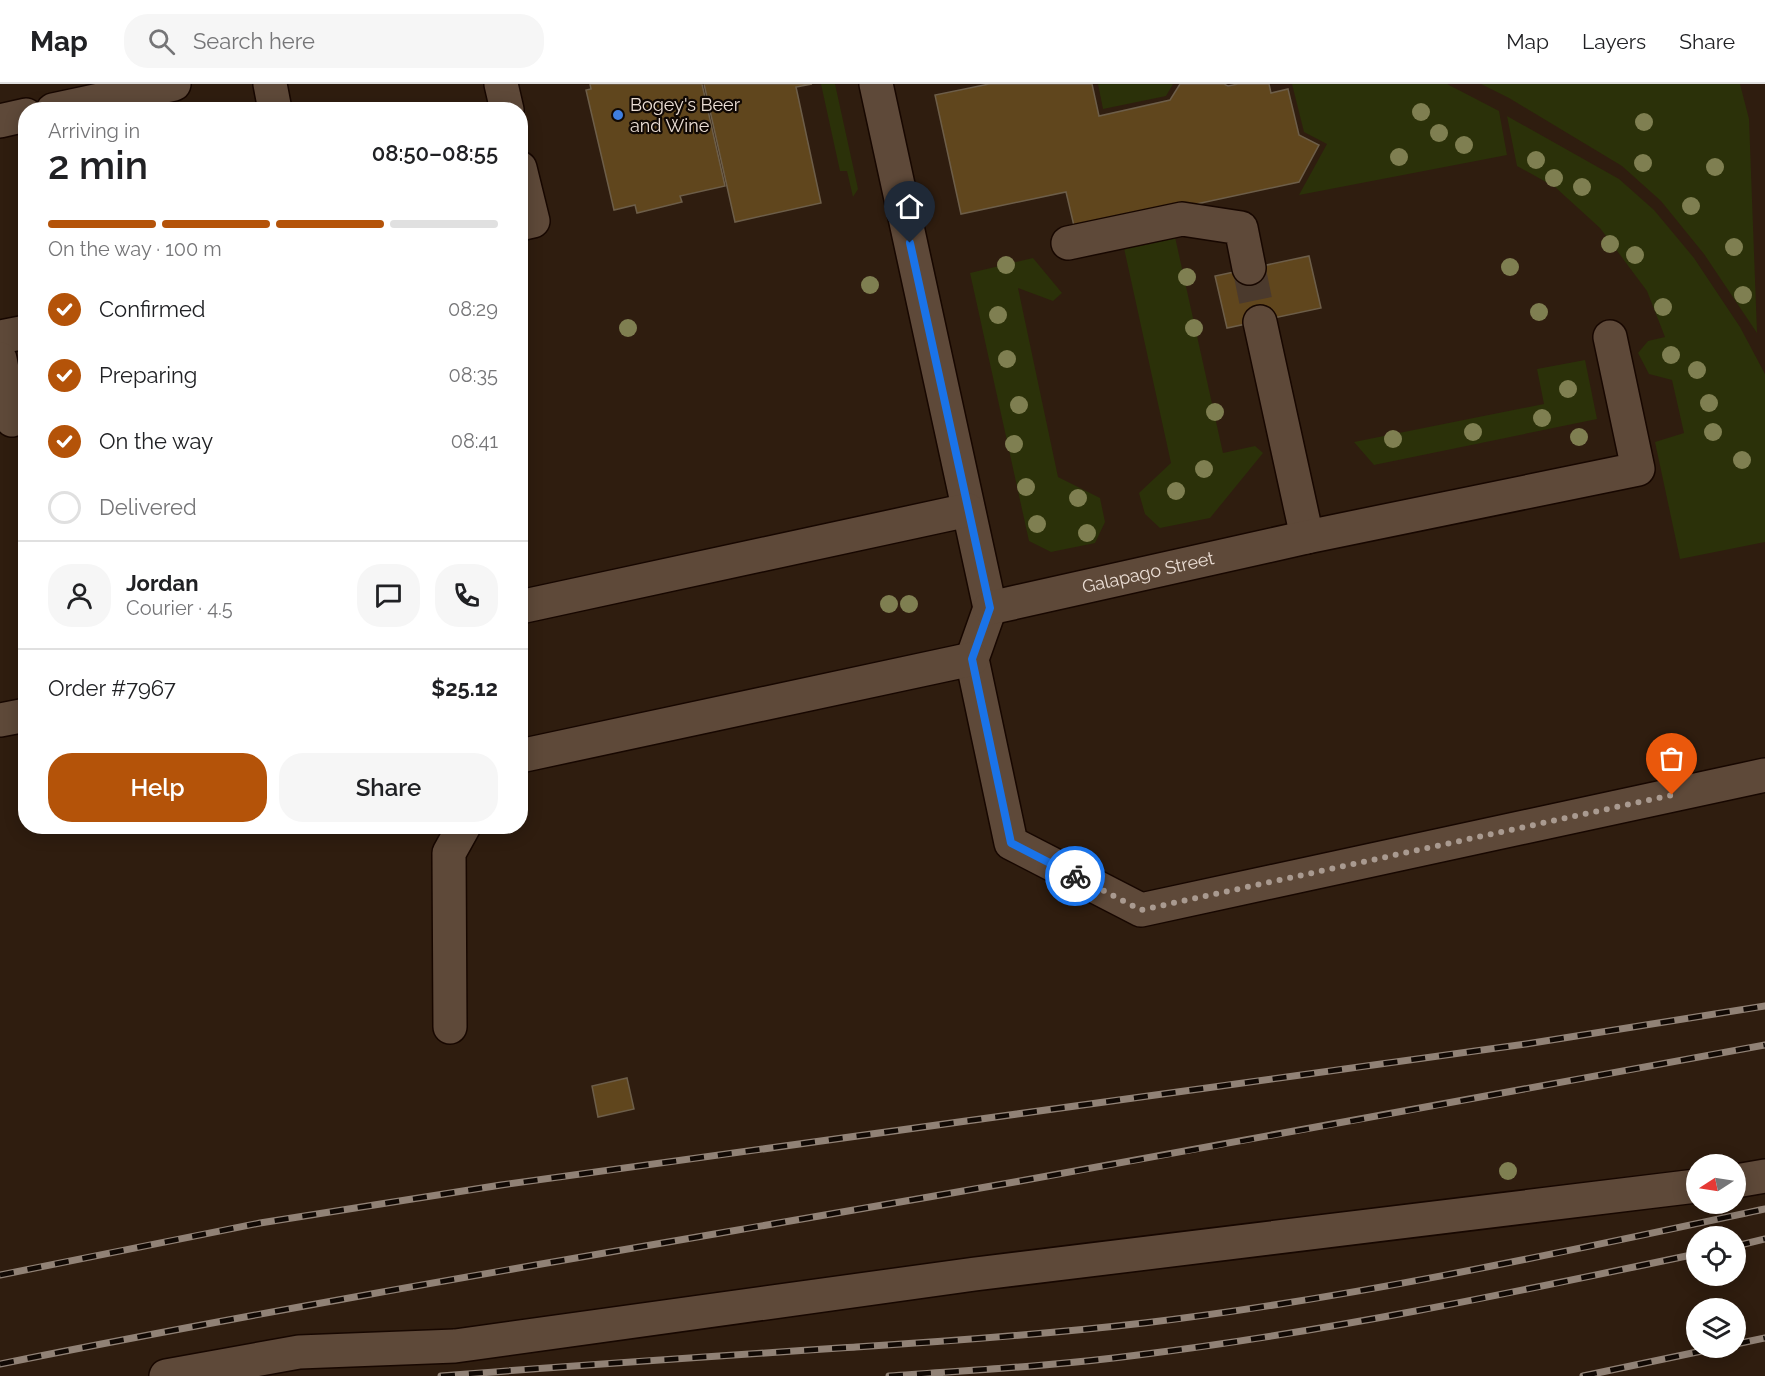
<!DOCTYPE html>
<html lang="en">
<head>
<meta charset="utf-8">
<style>
  body { margin:0; font-family:Raleway,sans-serif; background:#f6f6f6; color:#202124; height:100vh; display:flex; flex-direction:column; font-size:22px; white-space:nowrap }
  * { box-sizing:border-box; margin:0 }
  p { font-size:20px; color:#757577 }
  .icon { flex:none; width:33px; height:33px; fill:none; stroke:currentColor; stroke-width:2; stroke-linecap:round; stroke-linejoin:round }
  .map { position:relative; flex:1; overflow:hidden }
  .panel { position:absolute; left:18px; top:18px; width:510px; height:732px; display:flex; flex-direction:column; background:#fff; border-radius:24px; box-shadow:0 3px 15px #0003 }
  .panel>* { flex:none }
  .needle { width:39px; rotate:258deg }
  .fabs { position:absolute; left:1686px; top:1070px; display:grid; gap:12px }
  .fabs a { display:grid; place-items:center; width:60px; height:60px; border-radius:50%; background:#fff; box-shadow:0 3px 15px #0003; font-size:30px }
  .pin { position:absolute; display:grid; place-items:center; width:51px; height:51px; color:#fff; margin:-62px -26px; border-radius:50% 50% 50% 0; rotate:-45deg; box-shadow:0 0 6px #0007 }
  .pin .icon { rotate:45deg }
  .courier { position:absolute; display:grid; place-items:center; width:60px; height:60px; margin:-30px; border:4px solid #1a73e8; border-radius:50%; background:#fff; color:#222; box-shadow:0 2px 8px #0007 }
  .summary em { font-style:normal; font-weight:600 }
  .summary div { display:flex; flex-direction:column-reverse }
  .summary { display:flex; align-items:center; justify-content:space-between; height:102px; padding:0 30px }
  h1 { font-size:39px; font-weight:600; line-height:45px }
  .bar { display:grid; grid-template-columns:repeat(4,1fr); gap:9px 6px; align-content:center; height:72px; padding:0 30px }
  .bar i { height:8px; border-radius:4px; background:#e0e0e0 }
  .bar .selected { background:#b45309 }
  .bar p { grid-column:span 4 }
  .line { display:flex; align-items:center; gap:15px; padding:0 30px; border-top:2px solid #e0e0e0 }
  .line div { flex:1 }
  .round { display:grid; place-items:center; flex:none; width:63px; height:63px; border-radius:24px; background:#f6f6f6 }
  ol { padding:0 30px; list-style:none }
  li { display:flex; align-items:center; gap:18px; height:66px }
  li p { margin-inline-start:auto }
  li .icon { padding:6px; border-radius:50%; background:#b45309; color:#fff; stroke-width:4 }
  li:last-child { color:#757577 }
  li i { width:33px; height:33px; border:3px solid #e0e0e0; border-radius:50% }
  .primary-button { display:flex; gap:12px; margin-top:auto; padding:12px 30px }
  .primary-button a { flex:1; height:69px; border-radius:24px; background:#b45309; color:#fff; font-size:24px; font-weight:600; line-height:69px; text-align:center }
  .primary-button a+a { background:#f6f6f6; color:#202124 }
  header { display:flex; align-items:center; gap:36px; box-sizing:border-box; height:84px; padding:0 30px; background:#fff; border-bottom:2px solid #e0e0e0 }
  header strong { font-size:28px }
  nav { display:flex; gap:33px; margin-inline-start:auto; font-size:21px }
  .search { width:420px; height:54px; background:#f6f6f6; display:flex; align-items:center; gap:15px; box-sizing:border-box; padding:0 21px; border-radius:24px; color:#757577; font-size:22px }
  .map>svg:first-child { display:block }
  .green { fill:#2b3109 }
  .building { fill:#60461d; stroke:#6d5e49; stroke-width:1.5 }
  .lines { fill:none; stroke-linecap:round; stroke-linejoin:round }
  .minor-tunnel { stroke:#4b3a2d; stroke-width:33; stroke-dasharray:33 16; stroke-linecap:butt }
  .minor-casing { stroke:#170700; stroke-width:36 }
  .minor { stroke:#5e4939; stroke-width:33 }
  .rail-casing { stroke:#918276; stroke-width:7 }
  .rail { stroke:#110904; stroke-width:4.5; stroke-dasharray:14; stroke-linecap:butt }
  .tree { fill:#7f7f51 }
  .done { stroke:#a99a90; stroke-width:6; stroke-dasharray:0 10.8 }
  .route { stroke:#1a73e8; stroke-width:8 }
  .shop-dot { fill:#3f7fe0; stroke:#110904; stroke-width:2 }
  .labels { text-anchor:middle; stroke-width:4.5; stroke-linejoin:round; paint-order:stroke }
  .poi-label { font-size:18px; fill:#ebded5; stroke:#110904; text-anchor:start }
  .street-label { font-size:18px; fill:#ebded5; stroke:#110904 }
</style>
</head>
<body>
<header>
<strong>Map</strong>
<div class="search"><svg class="icon" aria-label="search" viewBox="0 0 24 24"><circle cx="10" cy="10" r="6"/><path d="M15 15l6 6"/></svg>Search here</div>
<nav><a>Map</a><a>Layers</a><a>Share</a></nav>
</header>
<div class="map">
<svg width="1765" height="1292" viewBox="0 0 1765 1292">
  <rect width="100%" height="100%" fill="#2f1d0f"/>
  <g class="green">
    <path d="M821 0H835L858 105 853 113 847 87H840Z"/>
    <path d="M1098 0H1173L1166 12 1103 25Z"/>
    <path d="M1292 0H1447L1499 27 1507 71 1299 111 1327 60 1304 48Z"/>
    <path d="M1481 0H1740L1749 35 1757 249 1704 170 1661 117 1622 82 1509 14Z"/>
    <path d="M1507 32 1619 95 1654 126 1694 174 1740 243 1765 290V458L1680 475 1655 358 1684 349 1672 296 1649 290 1638 269 1648 257 1665 253 1647 207 1600 144 1555 103 1517 82Z"/>
    <path d="M1173 144 1223 369 1255 362 1263 369 1210 434 1160 444 1145 430 1139 409 1171 379 1122 155Z"/>
    <path d="M1033 174 1062 209 1053 217 1018 204 1058 393 1100 414 1105 438 1095 459 1051 468 1029 457 970 189Z"/>
    <path d="M1585 276 1597 335 1374 381 1354 358 1544 320 1537 285Z"/>
  </g>
  <g class="building">
    <path d="M590 0H702L725 102 680 112 682 118 637 129 635 121 614 126 586 6 591 5Z"/>
    <path d="M704 0H812L796 3 821 119 735 138Z"/>
    <path d="M989 0H1092L1099 32 1170 16 1180 0H1224L1228 2 1238 0H1269L1271 9 1288 5 1299 51 1319 61 1299 98 1075 146 1066 108 961 130 935 11Z"/>
    <path d="M1309 172 1321 224 1227 244 1215 192Z"/>
    <path d="M627 994 634 1025 598 1033 592 1002Z"/>
  </g>
  <g class="lines">
    <path class="minor-tunnel" d="M1249 184 1260 238"/>
    <g class="minor-casing">
      <g id="minor">
        <path d="M270 0 275 26"/>
        <path d="M501 0 507 26"/>
        <path d="M876 0 990 524"/>
        <path d="M53 26 174 0"/>
        <path d="M0 37 26 31"/>
        <path d="M520 84 533 137 520 140"/>
        <path d="M1068 159 1182 135 1241 144 1249 184"/>
        <path d="M1260 238 1307 453"/>
        <path d="M0 253 26 248"/>
        <path d="M0 275 12 336"/>
        <path d="M520 523 968 426"/>
        <path d="M990 524 972 575 1011 759 1141 826 1765 691"/>
        <path id="s1" d="M990 524 1307 453 1638 385 1610 253"/>
        <path d="M0 636 26 631"/>
        <path d="M520 672 972 575"/>
        <path d="M450 943 449 769 464 742"/>
        <path d="M1736 1097 1765 1092"/>
        <path d="M166 1292 299 1268 455 1262 975 1190 1696 1102"/>
      </g>
    </g>
    <use href="#minor" class="minor"/>
    <g class="rail-casing">
      <g id="rail">
        <path d="M1736 1162 1765 1155"/>
        <path d="M0 1191 260 1139 501 1101 1526 960 1765 922"/>
        <path d="M1736 1260 1765 1254"/>
        <path d="M0 1280C339 1212 680 1157 1020 1097 1269 1053 1517 1006 1765 961"/>
        <path d="M441 1292C579 1281 718 1272 856 1263 952 1257 1048 1250 1144 1239 1353 1214 1559 1169 1765 1125"/>
        <path d="M889 1292C972 1286 1055 1282 1138 1271 1326 1248 1511 1209 1696 1170"/>
        <path d="M1583 1292 1721 1263"/>
      </g>
    </g>
    <use href="#rail" class="rail"/>
  </g>
  <g class="tree">
    <circle cx="1421" cy="28" r="9"/>
    <circle cx="1644" cy="38" r="9"/>
    <circle cx="1439" cy="49" r="9"/>
    <circle cx="1464" cy="61" r="9"/>
    <circle cx="1399" cy="73" r="9"/>
    <circle cx="1536" cy="76" r="9"/>
    <circle cx="1643" cy="79" r="9"/>
    <circle cx="1715" cy="83" r="9"/>
    <circle cx="1554" cy="94" r="9"/>
    <circle cx="1582" cy="103" r="9"/>
    <circle cx="1691" cy="122" r="9"/>
    <circle cx="1610" cy="160" r="9"/>
    <circle cx="1734" cy="163" r="9"/>
    <circle cx="1635" cy="171" r="9"/>
    <circle cx="1006" cy="181" r="9"/>
    <circle cx="1510" cy="183" r="9"/>
    <circle cx="1187" cy="193" r="9"/>
    <circle cx="870" cy="201" r="9"/>
    <circle cx="1743" cy="211" r="9"/>
    <circle cx="1663" cy="223" r="9"/>
    <circle cx="1539" cy="228" r="9"/>
    <circle cx="998" cy="231" r="9"/>
    <circle cx="628" cy="244" r="9"/>
    <circle cx="1194" cy="244" r="9"/>
    <circle cx="1671" cy="271" r="9"/>
    <circle cx="1007" cy="275" r="9"/>
    <circle cx="1697" cy="286" r="9"/>
    <circle cx="1568" cy="305" r="9"/>
    <circle cx="1709" cy="319" r="9"/>
    <circle cx="1019" cy="321" r="9"/>
    <circle cx="1215" cy="328" r="9"/>
    <circle cx="1542" cy="334" r="9"/>
    <circle cx="1473" cy="348" r="9"/>
    <circle cx="1713" cy="348" r="9"/>
    <circle cx="1579" cy="353" r="9"/>
    <circle cx="1393" cy="355" r="9"/>
    <circle cx="1014" cy="360" r="9"/>
    <circle cx="1742" cy="376" r="9"/>
    <circle cx="1204" cy="385" r="9"/>
    <circle cx="1026" cy="403" r="9"/>
    <circle cx="1176" cy="407" r="9"/>
    <circle cx="1078" cy="414" r="9"/>
    <circle cx="1037" cy="440" r="9"/>
    <circle cx="1087" cy="449" r="9"/>
    <circle cx="889" cy="520" r="9"/>
    <circle cx="909" cy="520" r="9"/>
    <circle cx="1508" cy="1087" r="9"/>
  </g>
  <g class="lines">
    <path class="done" d="M1075 792 1141 826 1672 711"/>
    <path class="route" d="M910 159 990 524 972 575 1011 759 1075 792"/>
  </g>
  <circle class="shop-dot" cx="618" cy="31" r="6"/>
  <g class="labels">
    <g class="poi-label">
      <text x="630" y="27">Bogey's Beer<tspan x="630" dy="21">and Wine</tspan></text>
    </g>
    <g class="street-label">
      <text dy="6" stroke="none"><textPath href="#s1" startOffset="162">Galapago Street</textPath></text>
    </g>
  </g>
</svg>
<div class="fabs">
<a><svg class="needle" viewBox="-14 -14 28 28"><path d="M0-13l5 13h-10z" fill="#e53935"/><path d="M0 13l5-13h-10z" fill="#757577"/></svg></a>
<a><svg class="icon" aria-label="locate" viewBox="0 0 24 24"><circle cx="12" cy="12" r="6"/><path d="M12 2v4M12 18v4M2 12h4M18 12h4"/></svg></a>
<a><svg class="icon" aria-label="layers" viewBox="0 0 24 24"><path d="M12 4l9 5-9 5-9-5zM3 14l9 5 9-5"/></svg></a>
</div>
<div class="pin" style="left:1672px;top:711px;background:#ea580c"><svg class="icon" aria-label="bag" viewBox="0 0 24 24"><path d="M5 8h14l-1 12H6zM9 8a3 3 0 0 1 6 0"/></svg></div>
<div class="pin" style="left:910px;top:159px;background:#1f2937"><svg class="icon" aria-label="home" viewBox="0 0 24 24"><path d="M3 11l9-7 9 7M6 9v11h12V9"/></svg></div>
<div class="courier" style="left:1075px;top:792px"><svg class="icon" aria-label="bike" viewBox="0 0 24 24"><circle cx="6" cy="16" r="4"/><circle cx="18" cy="16" r="4"/><path d="M6 16l4-8h5l3 8M10 8l3 8H6M13 5h3"/></svg></div>
<section class="panel">
<div class="summary"><div><h1>2 min</h1><p>Arriving in</p></div><em>08:50–08:55</em></div>
<div class="bar"><i class="selected"></i><i class="selected"></i><i class="selected"></i><i></i><p>On the way · 100 m</p></div>
<ol>
<li><svg class="icon" aria-label="check" viewBox="0 0 24 24"><path d="M5 12l5 5 9-10"/></svg>Confirmed<p>08:29</p></li>
<li><svg class="icon" aria-label="check" viewBox="0 0 24 24"><path d="M5 12l5 5 9-10"/></svg>Preparing<p>08:35</p></li>
<li><svg class="icon" aria-label="check" viewBox="0 0 24 24"><path d="M5 12l5 5 9-10"/></svg>On the way<p>08:41</p></li>
<li><i></i>Delivered</li>
</ol>
<div class="line" style="height:108px"><a class="round"><svg class="icon" aria-label="person" viewBox="0 0 24 24"><circle cx="12" cy="8" r="4"/><path d="M4 21q1-7 8-7t8 7"/></svg></a><div><b>Jordan</b><p>Courier · 4.5</p></div><a class="round"><svg class="icon" aria-label="chat" viewBox="0 0 24 24"><path d="M4 5h16v11H9l-5 4z"/></svg></a><a class="round"><svg class="icon" aria-label="phone" viewBox="0 0 24 24"><path d="M5 4h4l2 5-3 2q2 4 5 5l2-3 5 2v4C11 20 4 13 5 4z"/></svg></a></div>
<div class="line" style="height:78px"><div>Order #7967</div><b>$25.12</b></div>
<div class="primary-button"><a>Help</a><a>Share</a></div>
</section>
</div>
</body>
</html>
